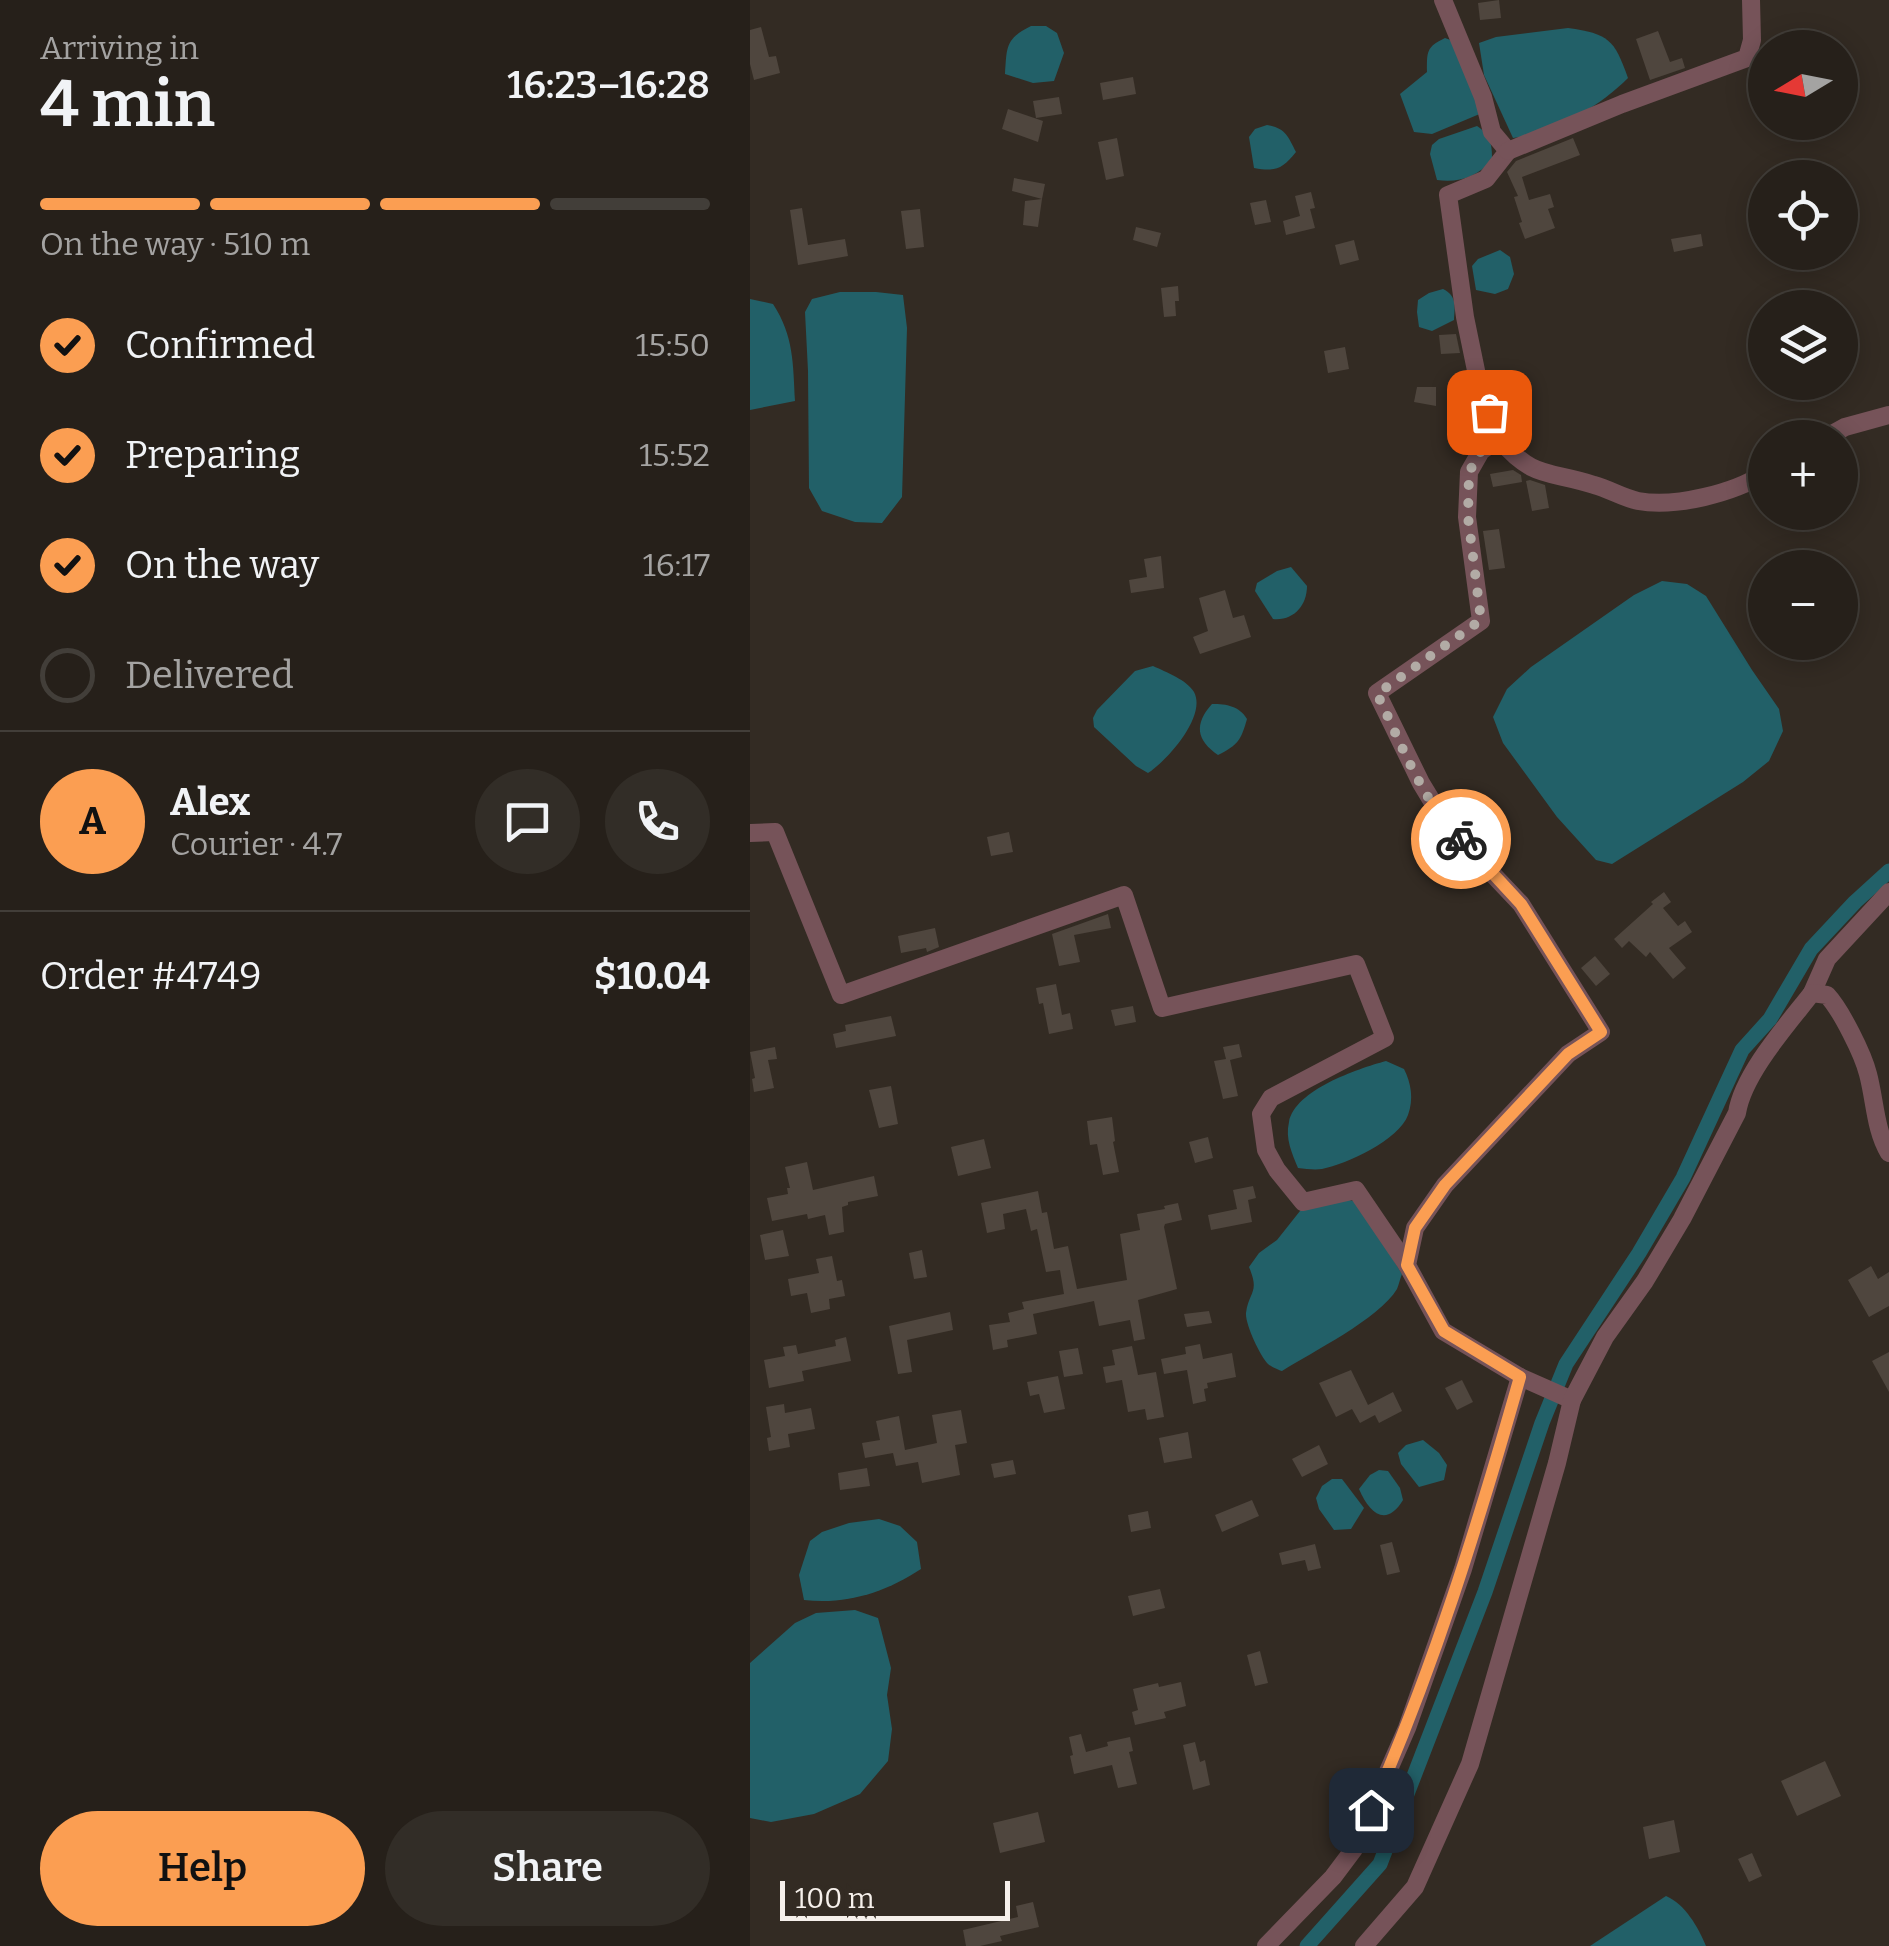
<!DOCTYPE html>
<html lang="en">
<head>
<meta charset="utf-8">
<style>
  body { margin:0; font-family:Bitter,serif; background:#322d27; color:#f1f3f6; height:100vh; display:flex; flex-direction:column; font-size:38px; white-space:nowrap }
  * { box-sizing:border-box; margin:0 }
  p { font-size:32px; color:#a4a3a2 }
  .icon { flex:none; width:55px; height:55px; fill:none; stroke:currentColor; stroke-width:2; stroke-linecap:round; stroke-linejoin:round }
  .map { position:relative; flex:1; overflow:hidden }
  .drawer { display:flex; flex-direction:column; background:#26201a; width:750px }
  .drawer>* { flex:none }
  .needle { width:65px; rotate:260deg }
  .fabs { position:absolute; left:998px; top:30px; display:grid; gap:20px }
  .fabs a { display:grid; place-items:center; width:110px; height:110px; border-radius:50%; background:#26201a; box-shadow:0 5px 25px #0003,0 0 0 2px #423e39; font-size:50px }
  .scale { position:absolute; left:30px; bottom:25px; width:230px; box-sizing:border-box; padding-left:10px; border:5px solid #f6f0eb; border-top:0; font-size:28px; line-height:35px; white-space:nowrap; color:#f6f0eb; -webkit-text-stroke:8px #332b23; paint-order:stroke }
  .pin { position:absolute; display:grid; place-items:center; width:85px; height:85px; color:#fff; margin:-42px; border-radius:20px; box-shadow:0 5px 15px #0006 }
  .courier { position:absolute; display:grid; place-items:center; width:100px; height:100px; margin:-50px; border:8px solid #fb9e52; border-radius:50%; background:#fff; color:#222; box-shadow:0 2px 12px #0007 }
  .summary em { font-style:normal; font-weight:600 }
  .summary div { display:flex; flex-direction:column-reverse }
  .summary { display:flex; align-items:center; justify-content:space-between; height:170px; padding:0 40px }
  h1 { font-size:65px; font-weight:600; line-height:75px }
  .bar { display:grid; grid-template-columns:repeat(4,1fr); gap:15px 10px; align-content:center; height:120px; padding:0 40px }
  .bar i { height:12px; border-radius:8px; background:#423e39 }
  .bar .active { background:#fb9e52 }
  .bar p { grid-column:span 4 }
  .line { display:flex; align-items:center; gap:25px; padding:0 40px; border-top:2px solid #423e39 }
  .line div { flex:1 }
  .round { display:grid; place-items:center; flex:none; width:105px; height:105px; border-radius:52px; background:#322d27 }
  ol { padding:0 40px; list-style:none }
  li { display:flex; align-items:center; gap:30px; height:110px }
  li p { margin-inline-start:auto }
  li .icon { padding:10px; border-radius:50%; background:#fb9e52; color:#111; stroke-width:4 }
  li:last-child { color:#a4a3a2 }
  li i { width:55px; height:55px; border:5px solid #423e39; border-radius:50% }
  .primary-button { display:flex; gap:20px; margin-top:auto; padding:20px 40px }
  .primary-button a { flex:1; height:115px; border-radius:60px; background:#fb9e52; color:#111; font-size:40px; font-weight:600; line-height:115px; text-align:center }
  .primary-button a+a { background:#322d27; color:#f1f3f6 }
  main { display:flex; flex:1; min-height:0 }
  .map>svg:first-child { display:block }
  .water { fill:#226068 }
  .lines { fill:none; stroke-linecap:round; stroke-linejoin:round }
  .canal { stroke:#226068; stroke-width:15 }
  .building { fill:#4f463e }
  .minor { stroke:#765359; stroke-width:18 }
  .done { stroke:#b2aba5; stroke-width:10; stroke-dasharray:0 18 }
  .route { stroke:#fb9e52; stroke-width:12 }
</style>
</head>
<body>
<main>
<section class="drawer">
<div class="summary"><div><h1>4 min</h1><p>Arriving in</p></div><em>16:23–16:28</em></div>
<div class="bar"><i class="active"></i><i class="active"></i><i class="active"></i><i></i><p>On the way · 510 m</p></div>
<ol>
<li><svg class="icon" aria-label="check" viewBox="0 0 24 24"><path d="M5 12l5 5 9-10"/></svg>Confirmed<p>15:50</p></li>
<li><svg class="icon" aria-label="check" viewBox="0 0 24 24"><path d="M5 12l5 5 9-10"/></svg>Preparing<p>15:52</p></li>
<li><svg class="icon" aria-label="check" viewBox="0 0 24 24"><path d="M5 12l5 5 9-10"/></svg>On the way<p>16:17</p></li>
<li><i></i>Delivered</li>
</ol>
<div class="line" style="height:180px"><b class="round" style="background:#fb9e52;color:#111">A</b><div><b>Alex</b><p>Courier · 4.7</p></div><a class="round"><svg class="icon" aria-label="chat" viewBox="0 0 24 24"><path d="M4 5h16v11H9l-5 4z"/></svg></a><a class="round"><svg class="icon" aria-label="phone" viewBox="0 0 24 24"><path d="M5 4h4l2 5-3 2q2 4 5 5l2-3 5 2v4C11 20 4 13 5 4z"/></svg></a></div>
<div class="line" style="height:130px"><div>Order #4749</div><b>$10.04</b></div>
<div class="primary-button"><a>Help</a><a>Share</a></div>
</section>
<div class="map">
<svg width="1139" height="1946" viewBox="0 0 1139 1946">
  <rect width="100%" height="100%" fill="#332b23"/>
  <g class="water">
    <path d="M281 26H296L307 33 314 53 304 81 283 83 255 74C257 47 255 39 281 26Z"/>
    <path d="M818 28C859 34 864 39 878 78 849 107 804 133 763 138L734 75 729 43 746 37Z"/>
    <path d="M695 38 706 42 732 113 682 134 664 132 650 94 677 72C677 52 676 47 695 38Z"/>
    <path d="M517 125C535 128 538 136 546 152 532 169 526 172 504 168L499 137 505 129Z"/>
    <path d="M727 126C741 135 742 145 742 160 727 177 709 183 687 180L680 154 682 145 689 139Z"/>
    <path d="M750 250 760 257 764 274 758 289 745 294 726 290 722 266 728 259Z"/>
    <path d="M693 289C707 296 705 306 704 320L682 331 669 327 667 312 668 300 679 293Z"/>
    <path d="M90 292H126L153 295 157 328 152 497 132 523 105 522 72 511 59 488 58 371 55 312 62 299Z"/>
    <path d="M0 299 23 304C44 336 43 364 45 401L0 410Z"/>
    <path d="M541 567 557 586C557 605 544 621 523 619L505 591 507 583 527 571Z"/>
    <path d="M912 581 937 584 956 596 1002 670 1029 709 1033 731 1019 761 993 782 862 864 846 860 807 817 753 743 743 717 757 689 781 667 884 595Z"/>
    <path d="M403 666C416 672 437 680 444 692 457 716 417 761 398 773L386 766 344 727 343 718 347 710 385 671Z"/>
    <path d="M462 704C477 704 489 706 497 719 491 740 488 745 468 755 446 740 444 724 462 704Z"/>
    <path d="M636 1061 654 1069C661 1083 664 1099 658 1115 649 1140 597 1164 572 1169 565 1170 556 1169 548 1168 542 1153 535 1139 539 1122 545 1090 607 1069 636 1061Z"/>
    <path d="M595 1199 608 1202 652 1274C650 1279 649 1284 647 1289 629 1319 562 1352 532 1371 529 1370 520 1366 518 1364 510 1356 495 1324 496 1313 499 1291 510 1293 499 1267L509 1253 527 1240 550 1211Z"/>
    <path d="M673 1440 689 1453 697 1465 694 1480 669 1487 651 1464 648 1453 656 1445Z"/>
    <path d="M629 1470 638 1471 650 1488 653 1500C636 1528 619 1513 609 1489L620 1475Z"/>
    <path d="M582 1479H592L614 1508 601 1529 584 1530 569 1509 566 1498 572 1486Z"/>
    <path d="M129 1519 150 1526 167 1542 171 1569C136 1592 97 1605 54 1600L49 1575 60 1541 72 1532 99 1523Z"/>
    <path d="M105 1610 128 1618 141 1668 137 1695 142 1729 138 1761 110 1794 64 1814 21 1822 0 1818V1663L45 1623 66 1613Z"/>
    <path d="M916 1896C935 1904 948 1927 956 1946H840Z"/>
  </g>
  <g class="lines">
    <path class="canal" d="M557 1946 630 1864 735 1592 792 1423 816 1364 889 1253 933 1178 992 1050 1020 1019 1061 949 1105 902 1139 871"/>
  </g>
  <g class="building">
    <path d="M749 0 751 18 730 20 728 3Z"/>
    <path d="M11 27 19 57 26 56 30 73 4 80 0 64V30Z"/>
    <path d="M908 31 920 62 932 58 935 68 900 80 886 39Z"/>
    <path d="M383 77 386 94 353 100 350 83Z"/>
    <path d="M309 97 312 114 286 118 283 101Z"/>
    <path d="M258 109 293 121 288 142 252 129Z"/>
    <path d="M367 138 374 176 356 180 348 142Z"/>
    <path d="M823 138 830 155 772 177 779 200 800 194 804 207 798 209 805 228 775 239 769 223 772 222 764 197 768 196 757 172 766 161Z"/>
    <path d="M264 178 295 184 292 199 262 191Z"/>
    <path d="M561 192 565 208 560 209 565 228 536 235 533 221 550 216 545 196Z"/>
    <path d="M292 199 288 227 273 225 275 201Z"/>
    <path d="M516 200 521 222 505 225 500 203Z"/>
    <path d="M52 208 58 245 95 239 98 256 48 265 40 210Z"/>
    <path d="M170 209 174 247 156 249 151 211Z"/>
    <path d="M386 227 411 233 407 247 383 240Z"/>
    <path d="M951 234 953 246 924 252 921 239Z"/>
    <path d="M604 240 609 260 590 265 585 245Z"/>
    <path d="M428 286 429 301H425L426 316 414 317 411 288Z"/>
    <path d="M706 334 710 353 691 354 689 335Z"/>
    <path d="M595 347 599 369 578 373 574 351Z"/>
    <path d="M667 387H686V406L664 402Z"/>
    <path d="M763 470 771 475 772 482 743 487 740 474Z"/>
    <path d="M780 480 795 485 799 508 782 511 776 481Z"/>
    <path d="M749 529 755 568 739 570 733 531Z"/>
    <path d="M411 556 414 588 381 593 379 580 397 577 394 559Z"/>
    <path d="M475 590 483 618 494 615 501 637 450 654 443 637 458 631 449 598Z"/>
    <path d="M259 832 263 852 241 856 237 837Z"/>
    <path d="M914 892 921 902 913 908 928 926 935 921 942 932 919 948 936 968 923 979 900 952 896 957 879 941 872 948 864 939 903 904 901 902Z"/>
    <path d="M358 914 361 928 324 935 330 962 309 966 302 934Z"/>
    <path d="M185 928 189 947 177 952 176 948 151 953 148 936Z"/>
    <path d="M845 956 860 974 846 986 831 968Z"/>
    <path d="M306 984 312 1015 320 1013 323 1029 299 1034 293 1003 289 1004 286 988Z"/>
    <path d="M383 1006 386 1022 365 1026 361 1010Z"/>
    <path d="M141 1016 146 1036 86 1048 83 1034 96 1031 95 1025Z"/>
    <path d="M489 1044 492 1057 480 1060 488 1096 473 1099 464 1061 476 1059 473 1047Z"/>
    <path d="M25 1047 27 1059 18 1060 24 1088 4 1092 2 1079 5 1078 0 1052Z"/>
    <path d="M141 1086 148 1124 129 1128 119 1090Z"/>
    <path d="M362 1117 365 1141 363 1142 369 1172 353 1175 347 1144 340 1145 337 1121Z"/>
    <path d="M458 1137 463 1158 445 1163 439 1142Z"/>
    <path d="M234 1139 241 1168 208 1176 201 1147Z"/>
    <path d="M57 1162 63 1190 124 1176 128 1196 98 1202V1205L92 1207 94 1232 79 1235 75 1215 58 1219 57 1214 22 1221 17 1198 38 1194 37 1188H40L35 1167Z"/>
    <path d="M503 1186 506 1198 498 1200 502 1222 461 1230 458 1215 487 1209 483 1190Z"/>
    <path d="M288 1191 292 1213 297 1212 304 1249 318 1246 327 1289 377 1280 370 1234 390 1230 387 1214 415 1209 414 1206 428 1203 432 1220 415 1224 414 1227 427 1289 388 1300 395 1339 384 1341 380 1320 349 1326 344 1301 283 1314 287 1334 257 1340 258 1347 243 1350 239 1325 260 1322 258 1313 274 1309 272 1302 314 1294 310 1270 296 1272 287 1229 281 1231 276 1209 253 1214 255 1229 237 1233 231 1203Z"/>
    <path d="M33 1230 39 1256 15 1260 10 1235Z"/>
    <path d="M172 1250 177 1277 164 1279 159 1253Z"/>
    <path d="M82 1256 87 1281 92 1280 95 1296 79 1299 80 1309 61 1313 57 1293 41 1296 38 1279 69 1273 66 1259Z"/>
    <path d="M1121 1266 1128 1279 1139 1272V1306L1119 1317 1098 1280Z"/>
    <path d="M459 1311 462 1323 437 1327 434 1314Z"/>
    <path d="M200 1312 203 1330 157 1340 162 1372 148 1374 139 1326Z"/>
    <path d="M96 1337 101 1361 52 1371 54 1381 19 1388 14 1360 35 1356 33 1347 46 1345 48 1354 86 1346 85 1340Z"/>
    <path d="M450 1344 453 1359 482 1353 486 1377 457 1383 458 1388 454 1389 456 1401 443 1404 437 1370 414 1374 411 1359 436 1354 435 1347Z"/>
    <path d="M382 1346 388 1375 406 1372 414 1417 397 1420 395 1409 378 1412 372 1380 356 1383 353 1367 365 1365 362 1350Z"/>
    <path d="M328 1348 333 1374 314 1377 309 1351Z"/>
    <path d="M1139 1352V1392L1122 1361Z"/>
    <path d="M601 1370 618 1405 643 1392 652 1411 629 1423 625 1415 610 1423 602 1409 586 1417 569 1383Z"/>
    <path d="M308 1376 315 1409 294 1413 289 1394 280 1396 277 1382Z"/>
    <path d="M712 1380 723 1402 707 1410 695 1388Z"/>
    <path d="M34 1404 35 1413 61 1408 65 1429 38 1434 40 1447 19 1451 17 1438 21 1437 16 1407Z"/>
    <path d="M211 1410 217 1443 205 1445 210 1475 172 1483 168 1462 146 1466 143 1453 115 1458 112 1443 130 1440 126 1421 149 1416 155 1450 187 1443 182 1415Z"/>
    <path d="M438 1432 442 1458 414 1463 409 1438Z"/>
    <path d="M569 1445 578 1464 552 1477 542 1459Z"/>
    <path d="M263 1460 266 1474 244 1478 241 1464Z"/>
    <path d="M117 1468 120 1486 90 1490 88 1473Z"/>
    <path d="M502 1500 509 1516 472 1532 465 1515Z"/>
    <path d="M398 1511 401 1528 381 1532 378 1515Z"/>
    <path d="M642 1542 650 1572 637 1575 630 1545Z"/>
    <path d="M565 1544 571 1568 558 1571 555 1560 532 1565 529 1553Z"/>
    <path d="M410 1589 415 1608 383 1616 378 1596Z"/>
    <path d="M510 1651 518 1683 505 1686 497 1655Z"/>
    <path d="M431 1682 436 1706 414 1712 416 1718 385 1725 382 1712 388 1710 383 1689 408 1683 409 1687Z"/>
    <path d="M331 1734 336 1752 358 1746 357 1742 380 1737 383 1751 379 1752 387 1784 368 1788 362 1765 324 1774 320 1756 323 1755 319 1737Z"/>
    <path d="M445 1742 450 1762 455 1760 460 1785 443 1790 433 1745Z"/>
    <path d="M1075 1761 1091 1796 1047 1816 1031 1781Z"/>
    <path d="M288 1812 295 1842 250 1853 243 1823Z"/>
    <path d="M924 1820 930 1852 899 1859 893 1827Z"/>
    <path d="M1002 1853 1012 1876 999 1882 988 1859Z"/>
    <path d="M283 1902 289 1927 250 1936 252 1941 230 1946H216L213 1930 268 1917 266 1906Z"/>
  </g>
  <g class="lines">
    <g class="minor">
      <path d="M693 0 733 97 742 132 758 151 736 179 698 195 715 317 729 385 749 439 731 451 719 472 717 517 731 621 627 693 671 783 697 826 771 904 851 1032 818 1054 695 1185 665 1228 657 1265 693 1331 770 1377 822 1400"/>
      <path d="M758 151 872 104 997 58 1002 40 1001 0"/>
      <path d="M1075 438 1095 427 1139 415"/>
      <path d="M749 439C784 480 798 470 844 485 859 489 873 498 888 501 925 508 984 493 1015 473"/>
      <path d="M0 833 25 832 91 995 374 895 412 1008 606 964 635 1038 521 1098 511 1114 516 1150 527 1170 553 1202 606 1190 657 1265"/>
      <path d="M1062 993 1077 959 1139 892"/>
      <path d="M516 1946 583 1877 604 1849 657 1728 713 1569 770 1377"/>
      <path d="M614 1946 665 1887 720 1764 807 1463 822 1400 855 1337 895 1281 932 1219 987 1113C993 1074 1037 1025 1062 993L1077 995C1091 1010 1113 1054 1118 1074 1125 1100 1125 1130 1139 1153"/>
    </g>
  </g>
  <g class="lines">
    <path class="done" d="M711 839C673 804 650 740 627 694L731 620 718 517 719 472 731 451 749 438 739 412"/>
    <path class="route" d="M621 1810C683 1670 728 1525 770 1377L694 1331 657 1265 665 1228 695 1185 818 1054 851 1032 771 904 711 839"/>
  </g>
</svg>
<div class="fabs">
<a><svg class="needle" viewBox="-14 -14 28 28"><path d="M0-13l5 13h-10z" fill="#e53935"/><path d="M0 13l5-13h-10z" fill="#a4a3a2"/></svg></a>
<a><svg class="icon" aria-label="locate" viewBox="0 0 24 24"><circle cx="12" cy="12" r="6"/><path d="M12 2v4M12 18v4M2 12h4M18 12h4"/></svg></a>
<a><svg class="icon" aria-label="layers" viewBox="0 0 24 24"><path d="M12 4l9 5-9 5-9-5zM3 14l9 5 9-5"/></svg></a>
<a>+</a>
<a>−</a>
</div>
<div class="scale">100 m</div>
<div class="pin" style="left:739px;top:412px;background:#ea580c"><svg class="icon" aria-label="bag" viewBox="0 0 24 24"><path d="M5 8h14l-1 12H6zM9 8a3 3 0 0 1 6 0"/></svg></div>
<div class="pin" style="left:621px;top:1810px;background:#1f2937"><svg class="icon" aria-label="home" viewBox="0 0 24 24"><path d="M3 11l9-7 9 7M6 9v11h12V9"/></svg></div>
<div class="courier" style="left:711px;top:839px"><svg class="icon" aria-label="bike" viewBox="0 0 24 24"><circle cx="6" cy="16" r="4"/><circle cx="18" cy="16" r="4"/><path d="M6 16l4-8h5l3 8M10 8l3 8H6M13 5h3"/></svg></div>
</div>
</main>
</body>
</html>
